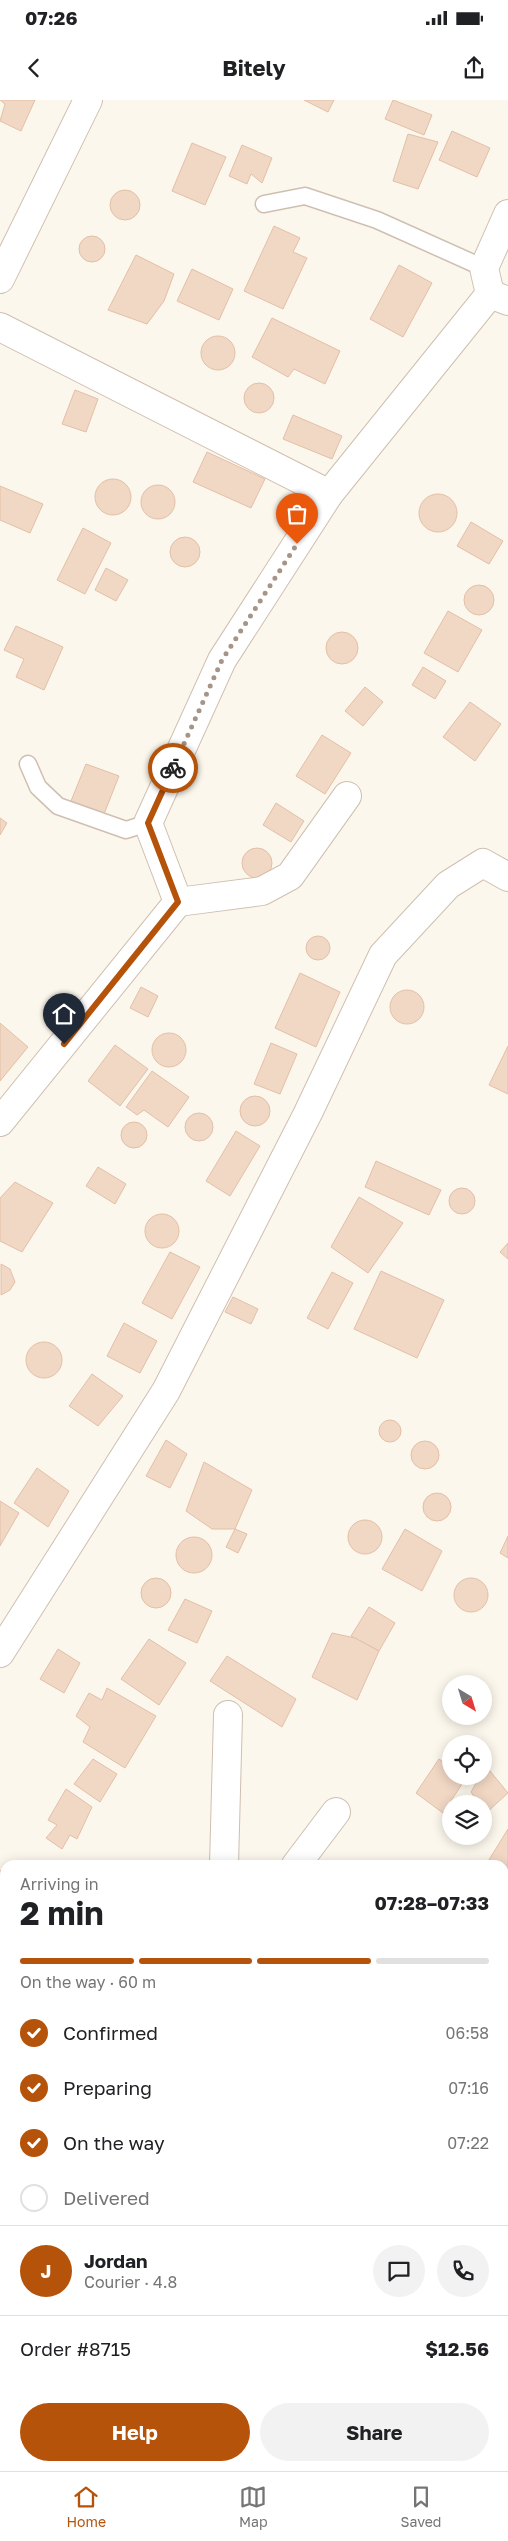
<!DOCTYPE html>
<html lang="en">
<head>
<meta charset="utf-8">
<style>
  body { margin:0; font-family:"Golos Text",sans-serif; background:#f2f2f2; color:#202124; height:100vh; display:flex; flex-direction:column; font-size:19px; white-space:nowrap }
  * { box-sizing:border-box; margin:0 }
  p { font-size:16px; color:#757577 }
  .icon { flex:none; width:28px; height:28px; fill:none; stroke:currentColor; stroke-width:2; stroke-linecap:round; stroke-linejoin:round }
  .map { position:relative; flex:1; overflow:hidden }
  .side { position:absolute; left:0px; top:1760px; width:509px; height:611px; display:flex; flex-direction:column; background:#fff; border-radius:15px 15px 0 0; box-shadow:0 2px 12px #0003 }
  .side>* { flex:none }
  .needle { width:32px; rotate:142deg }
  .tools { position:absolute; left:442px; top:1575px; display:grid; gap:10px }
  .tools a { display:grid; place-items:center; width:50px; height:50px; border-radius:50%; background:#fff; box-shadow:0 2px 12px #0003; font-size:25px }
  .pin { position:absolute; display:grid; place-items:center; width:42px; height:42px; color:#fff; margin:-51px -21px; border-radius:50% 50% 50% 0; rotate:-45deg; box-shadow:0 0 5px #0007 }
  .pin .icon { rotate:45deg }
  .courier { position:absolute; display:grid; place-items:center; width:50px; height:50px; margin:-25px; border:4px solid #b45309; border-radius:50%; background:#fff; color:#222; box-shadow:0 1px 6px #0007 }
  .headline em { font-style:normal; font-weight:700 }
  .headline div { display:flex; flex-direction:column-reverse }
  .headline { display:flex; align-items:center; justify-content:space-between; height:85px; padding:0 20px }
  h1 { font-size:32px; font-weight:700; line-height:38px }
  .bar { display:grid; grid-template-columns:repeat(4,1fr); gap:8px 5px; align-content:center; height:60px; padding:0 20px }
  .bar i { height:6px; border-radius:4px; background:#e0e0e0 }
  .bar .current { background:#b45309 }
  .bar p { grid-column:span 4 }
  .line { display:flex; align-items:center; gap:12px; padding:0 20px; border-top:1px solid #e0e0e0 }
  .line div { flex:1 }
  .round { display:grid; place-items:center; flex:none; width:52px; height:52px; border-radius:26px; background:#f2f2f2 }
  ol { padding:0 20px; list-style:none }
  li { display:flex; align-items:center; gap:15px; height:55px }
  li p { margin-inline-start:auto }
  li .icon { padding:5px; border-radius:50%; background:#b45309; color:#fff; stroke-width:4 }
  li:last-child { color:#757577 }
  li i { width:28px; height:28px; border:2px solid #e0e0e0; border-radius:50% }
  .action { display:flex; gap:10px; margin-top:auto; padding:10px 20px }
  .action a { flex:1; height:58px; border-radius:30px; background:#b45309; color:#fff; font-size:20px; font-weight:700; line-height:58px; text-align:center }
  .action a+a { background:#f2f2f2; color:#202124 }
  .status { display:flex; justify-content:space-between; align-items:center; height:35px; padding:0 25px; background:#fff; direction:ltr }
  .status svg { height:14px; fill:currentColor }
  header { display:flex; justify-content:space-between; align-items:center; height:65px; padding:0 20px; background:#fff; font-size:22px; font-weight:700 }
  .tab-bar { display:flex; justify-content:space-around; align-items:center; height:70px; border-top:1px solid #e0e0e0; background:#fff; font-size:14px; color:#757577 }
  .tab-bar a { display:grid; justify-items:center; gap:2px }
  .tab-bar .current { color:#b45309 }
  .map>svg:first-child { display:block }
  .building { fill:#f1d8c5; stroke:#e3bfa6 }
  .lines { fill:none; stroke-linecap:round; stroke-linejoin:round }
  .service-casing { stroke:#cfbfb1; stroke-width:19 }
  .minor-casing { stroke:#cfbfb1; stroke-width:30 }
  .secondary-casing { stroke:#d2c0af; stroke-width:30 }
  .service { stroke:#fff; stroke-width:16 }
  .minor { stroke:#fff; stroke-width:28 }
  .secondary { stroke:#fff; stroke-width:28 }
  .done { stroke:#a69486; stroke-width:5; stroke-dasharray:0 9 }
  .route { stroke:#b45309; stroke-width:6 }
</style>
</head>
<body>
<div class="status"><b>07:26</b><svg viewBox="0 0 49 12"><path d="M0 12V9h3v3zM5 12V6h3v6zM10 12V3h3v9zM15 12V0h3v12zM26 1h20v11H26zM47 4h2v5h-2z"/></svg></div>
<header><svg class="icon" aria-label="back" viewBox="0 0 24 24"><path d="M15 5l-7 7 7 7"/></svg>Bitely<svg class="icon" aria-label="share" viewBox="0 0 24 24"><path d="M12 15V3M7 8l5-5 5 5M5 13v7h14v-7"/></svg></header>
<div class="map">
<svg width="508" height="2371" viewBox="0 0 508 2371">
  <rect width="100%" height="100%" fill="#fcf7ec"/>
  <g class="building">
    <path d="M0 0H35L21 31 0 21 5 4Z"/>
    <path d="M304 0H334L328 12Z"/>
    <path d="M393 0 432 15 424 35 385 19Z"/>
    <path d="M452 31 490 48 477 77 439 60Z"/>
    <path d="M408 34 438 42 418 89 393 81Z"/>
    <path d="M192 43 226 57 205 105 172 91Z"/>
    <path d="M242 45 272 58 262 83 251 74 247 84 229 76Z"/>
    <circle cx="125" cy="105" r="15"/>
    <path d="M274 126 300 138 293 152 307 158 283 209 244 191Z"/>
    <circle cx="92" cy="149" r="13"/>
    <path d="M136 155 174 174 164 201 147 224 108 210Z"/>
    <path d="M399 165 432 183 403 237 370 219Z"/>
    <path d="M192 169 233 189 219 220 177 201Z"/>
    <path d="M272 218 340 251 325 284 294 269 288 277 252 257Z"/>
    <circle cx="218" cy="253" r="17"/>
    <circle cx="259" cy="298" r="15"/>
    <path d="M75 290 98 299 86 332 62 324Z"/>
    <path d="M293 315 342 336 332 359 283 339Z"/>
    <path d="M207 352 265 379 251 408 193 382Z"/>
    <circle cx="113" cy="397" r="18"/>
    <circle cx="158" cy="402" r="17"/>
    <path d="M0 386 43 404 30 433 0 420Z"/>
    <circle cx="438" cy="413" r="19"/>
    <path d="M471 422 503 441 489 464 457 446Z"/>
    <path d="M83 428 111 443 85 494 57 480Z"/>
    <circle cx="185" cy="452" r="15"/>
    <path d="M106 468 128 480 116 501 95 490Z"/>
    <circle cx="479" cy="500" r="15"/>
    <path d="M448 511 482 530 458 572 424 553Z"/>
    <path d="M16 526 63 547 44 590 16 577 24 559 4 550Z"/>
    <circle cx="342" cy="548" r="16"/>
    <path d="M423 567 446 581 435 599 412 585Z"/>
    <path d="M365 587 383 602 363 626 345 611Z"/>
    <path d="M470 602 501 624 475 661 443 637Z"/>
    <path d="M322 635 351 653 325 694 296 676Z"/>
    <path d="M86 664 119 676 104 714 71 701Z"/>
    <path d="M276 703 304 721 291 742 263 725Z"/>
    <path d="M0 718 7 723 0 735Z"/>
    <circle cx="257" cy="763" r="15"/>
    <circle cx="318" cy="848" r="12"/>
    <path d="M300 873 340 892 316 947 275 928Z"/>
    <path d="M141 887 158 896 148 917 130 908Z"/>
    <circle cx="407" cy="907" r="17"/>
    <path d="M0 923 28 947 0 981Z"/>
    <circle cx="169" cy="950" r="17"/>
    <path d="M271 943 297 954 280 994 254 984Z"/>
    <path d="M115 945 148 969 120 1006 88 981Z"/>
    <path d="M508 946V994L489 985Z"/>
    <path d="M152 971 189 997 168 1027 144 1010 137 1015 126 1007Z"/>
    <circle cx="255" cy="1011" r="15"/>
    <circle cx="199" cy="1027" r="14"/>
    <circle cx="134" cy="1035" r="13"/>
    <path d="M236 1031 260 1046 230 1096 206 1081Z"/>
    <path d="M376 1061 441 1090 429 1115 365 1087Z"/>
    <path d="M98 1067 126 1084 115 1104 86 1086Z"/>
    <path d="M15 1082 53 1103 22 1152 0 1141V1098Z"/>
    <circle cx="462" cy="1101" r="13"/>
    <path d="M359 1097 403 1123 368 1173 331 1147Z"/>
    <circle cx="162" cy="1131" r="17"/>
    <path d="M508 1143V1159L500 1152Z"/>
    <path d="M170 1152 200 1167 172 1219 142 1203Z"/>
    <path d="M1 1164 10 1169 15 1182 10 1190 1 1195Z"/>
    <path d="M381 1171 444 1200 417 1258 354 1229Z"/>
    <path d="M332 1172 353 1183 328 1229 307 1218Z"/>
    <path d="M233 1197 258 1209 251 1224 225 1212Z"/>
    <path d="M124 1223 157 1241 140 1273 107 1256Z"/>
    <circle cx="44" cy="1260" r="18"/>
    <path d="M92 1274 123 1296 98 1326 69 1306Z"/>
    <circle cx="390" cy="1331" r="11"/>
    <path d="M166 1340 187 1354 170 1388 146 1376Z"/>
    <circle cx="425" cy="1355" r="14"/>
    <path d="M204 1362 252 1390 235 1429H212L186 1411Z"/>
    <path d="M37 1368 69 1391 48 1427 14 1403Z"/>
    <circle cx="437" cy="1407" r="14"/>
    <path d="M0 1401 19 1413 0 1446Z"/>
    <circle cx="365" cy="1437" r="17"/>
    <path d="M235 1429 247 1434 238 1453 226 1447Z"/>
    <path d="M405 1429 442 1451 422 1491 382 1469Z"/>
    <path d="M508 1436V1458L500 1453Z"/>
    <circle cx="194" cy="1455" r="18"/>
    <circle cx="471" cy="1495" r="17"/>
    <circle cx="156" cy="1493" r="15"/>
    <path d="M185 1499 212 1511 197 1543 168 1530Z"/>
    <path d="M369 1507 395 1523 379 1551 351 1536Z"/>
    <path d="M332 1533 355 1538 379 1551 357 1600 312 1577Z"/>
    <path d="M149 1539 186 1563 159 1605 121 1579Z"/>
    <path d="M58 1549 80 1563 64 1593 40 1579Z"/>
    <path d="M227 1556 296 1599 282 1627 210 1581Z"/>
    <path d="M107 1588 156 1616 125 1668 83 1642 90 1627 76 1616 89 1593 102 1600Z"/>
    <path d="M93 1659 117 1674 100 1702 74 1684Z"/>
    <path d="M439 1659 451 1667V1676L466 1678 443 1713 416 1693Z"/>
    <path d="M486 1666 508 1693 485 1714 484 1704H479L471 1692 480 1676H484Z"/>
    <path d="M66 1689 92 1707 77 1739 70 1735 62 1749 46 1738 57 1725 48 1720Z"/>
    <path d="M508 1729V1777L504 1774V1765L487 1763Z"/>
    <path d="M0 1770 5 1775V1817L0 1826Z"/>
    <path d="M504 1874 508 1877V1926L504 1933Z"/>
    <path d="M0 1934 5 1937V1990L0 2000Z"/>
    <path d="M5 1990V2034L0 2032V2000Z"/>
    <path d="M5 2051V2103L0 2100V2063Z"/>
    <path d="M286 2366H318L307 2371H288Z"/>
    <path d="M475 2366H498L502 2371H469Z"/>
  </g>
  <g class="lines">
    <g class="service-casing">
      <g id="service">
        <path d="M264 104 305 96 377 120 484 168"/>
        <path d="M28 664 38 687 58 706 126 730 148 723"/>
      </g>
    </g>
    <g class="minor-casing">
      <g id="minor">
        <path d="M0 179 88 0"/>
        <path d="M490 194 484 168 508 114"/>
        <path d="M0 227 329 394"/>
        <path d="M178 802 262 791 290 776 347 696"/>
        <path d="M0 1022 178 802 148 723 222 560 329 394 490 194 508 201"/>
        <path d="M0 1553 166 1291 308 1013 383 855 448 785 483 763 508 777"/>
        <path d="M224 1765 228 1615"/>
        <path d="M296 1765 336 1712"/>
        <path d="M504 1855 508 1858"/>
        <path d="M504 2057 508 2053"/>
        <path d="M504 2229 508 2227"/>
        <path d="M504 2329 508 2334"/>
        <path d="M92 2371 101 2366"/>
      </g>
    </g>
    <g class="secondary-casing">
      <g id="secondary">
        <path d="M504 2101 508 2100"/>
        <path d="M0 2236 5 2234"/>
      </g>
    </g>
    <use href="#service" class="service"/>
    <use href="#minor" class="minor"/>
    <use href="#secondary" class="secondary"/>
  </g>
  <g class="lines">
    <path class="done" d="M173 668 222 560 297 444"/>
    <path class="route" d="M64 944 178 802 148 723 173 668"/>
  </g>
</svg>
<div class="tools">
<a><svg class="needle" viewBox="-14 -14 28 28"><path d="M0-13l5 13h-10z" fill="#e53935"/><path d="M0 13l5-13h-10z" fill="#757577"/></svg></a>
<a><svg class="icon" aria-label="locate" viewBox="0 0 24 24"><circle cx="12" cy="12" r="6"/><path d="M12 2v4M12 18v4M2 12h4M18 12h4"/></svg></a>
<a><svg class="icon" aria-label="layers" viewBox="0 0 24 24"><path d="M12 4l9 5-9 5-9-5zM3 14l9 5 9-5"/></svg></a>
</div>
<div class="pin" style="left:297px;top:444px;background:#ea580c"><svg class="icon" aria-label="bag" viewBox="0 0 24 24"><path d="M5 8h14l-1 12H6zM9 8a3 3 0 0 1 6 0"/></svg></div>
<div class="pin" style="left:64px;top:944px;background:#1f2937"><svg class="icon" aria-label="home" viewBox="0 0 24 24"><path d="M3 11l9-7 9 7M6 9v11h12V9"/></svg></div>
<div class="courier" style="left:173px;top:668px"><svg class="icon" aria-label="bike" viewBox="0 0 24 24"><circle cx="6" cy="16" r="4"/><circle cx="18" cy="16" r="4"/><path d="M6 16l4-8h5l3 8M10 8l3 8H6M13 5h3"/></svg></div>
<section class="side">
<div class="headline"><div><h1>2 min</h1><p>Arriving in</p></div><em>07:28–07:33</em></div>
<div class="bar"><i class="current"></i><i class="current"></i><i class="current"></i><i></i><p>On the way · 60 m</p></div>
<ol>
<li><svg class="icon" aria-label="check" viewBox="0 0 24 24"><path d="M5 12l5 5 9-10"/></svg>Confirmed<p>06:58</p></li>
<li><svg class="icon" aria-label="check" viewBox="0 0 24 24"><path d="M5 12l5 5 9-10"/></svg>Preparing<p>07:16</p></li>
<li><svg class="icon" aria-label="check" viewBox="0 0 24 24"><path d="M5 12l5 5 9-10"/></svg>On the way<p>07:22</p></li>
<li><i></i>Delivered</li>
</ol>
<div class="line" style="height:90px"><b class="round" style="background:#b45309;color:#fff">J</b><div><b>Jordan</b><p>Courier · 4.8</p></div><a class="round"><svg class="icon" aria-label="chat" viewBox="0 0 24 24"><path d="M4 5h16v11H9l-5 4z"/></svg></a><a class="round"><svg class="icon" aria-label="phone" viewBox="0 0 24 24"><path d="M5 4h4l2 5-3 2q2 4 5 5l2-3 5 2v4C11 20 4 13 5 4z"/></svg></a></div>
<div class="line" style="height:65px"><div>Order #8715</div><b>$12.56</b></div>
<div class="action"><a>Help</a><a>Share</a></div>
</section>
</div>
<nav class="tab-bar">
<a class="current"><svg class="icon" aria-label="home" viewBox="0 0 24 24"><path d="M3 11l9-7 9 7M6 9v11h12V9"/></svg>Home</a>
<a><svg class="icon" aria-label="map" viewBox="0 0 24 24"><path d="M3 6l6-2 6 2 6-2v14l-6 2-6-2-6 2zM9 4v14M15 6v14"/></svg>Map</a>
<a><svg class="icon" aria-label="saved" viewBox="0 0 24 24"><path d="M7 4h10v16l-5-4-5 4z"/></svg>Saved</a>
</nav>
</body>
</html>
